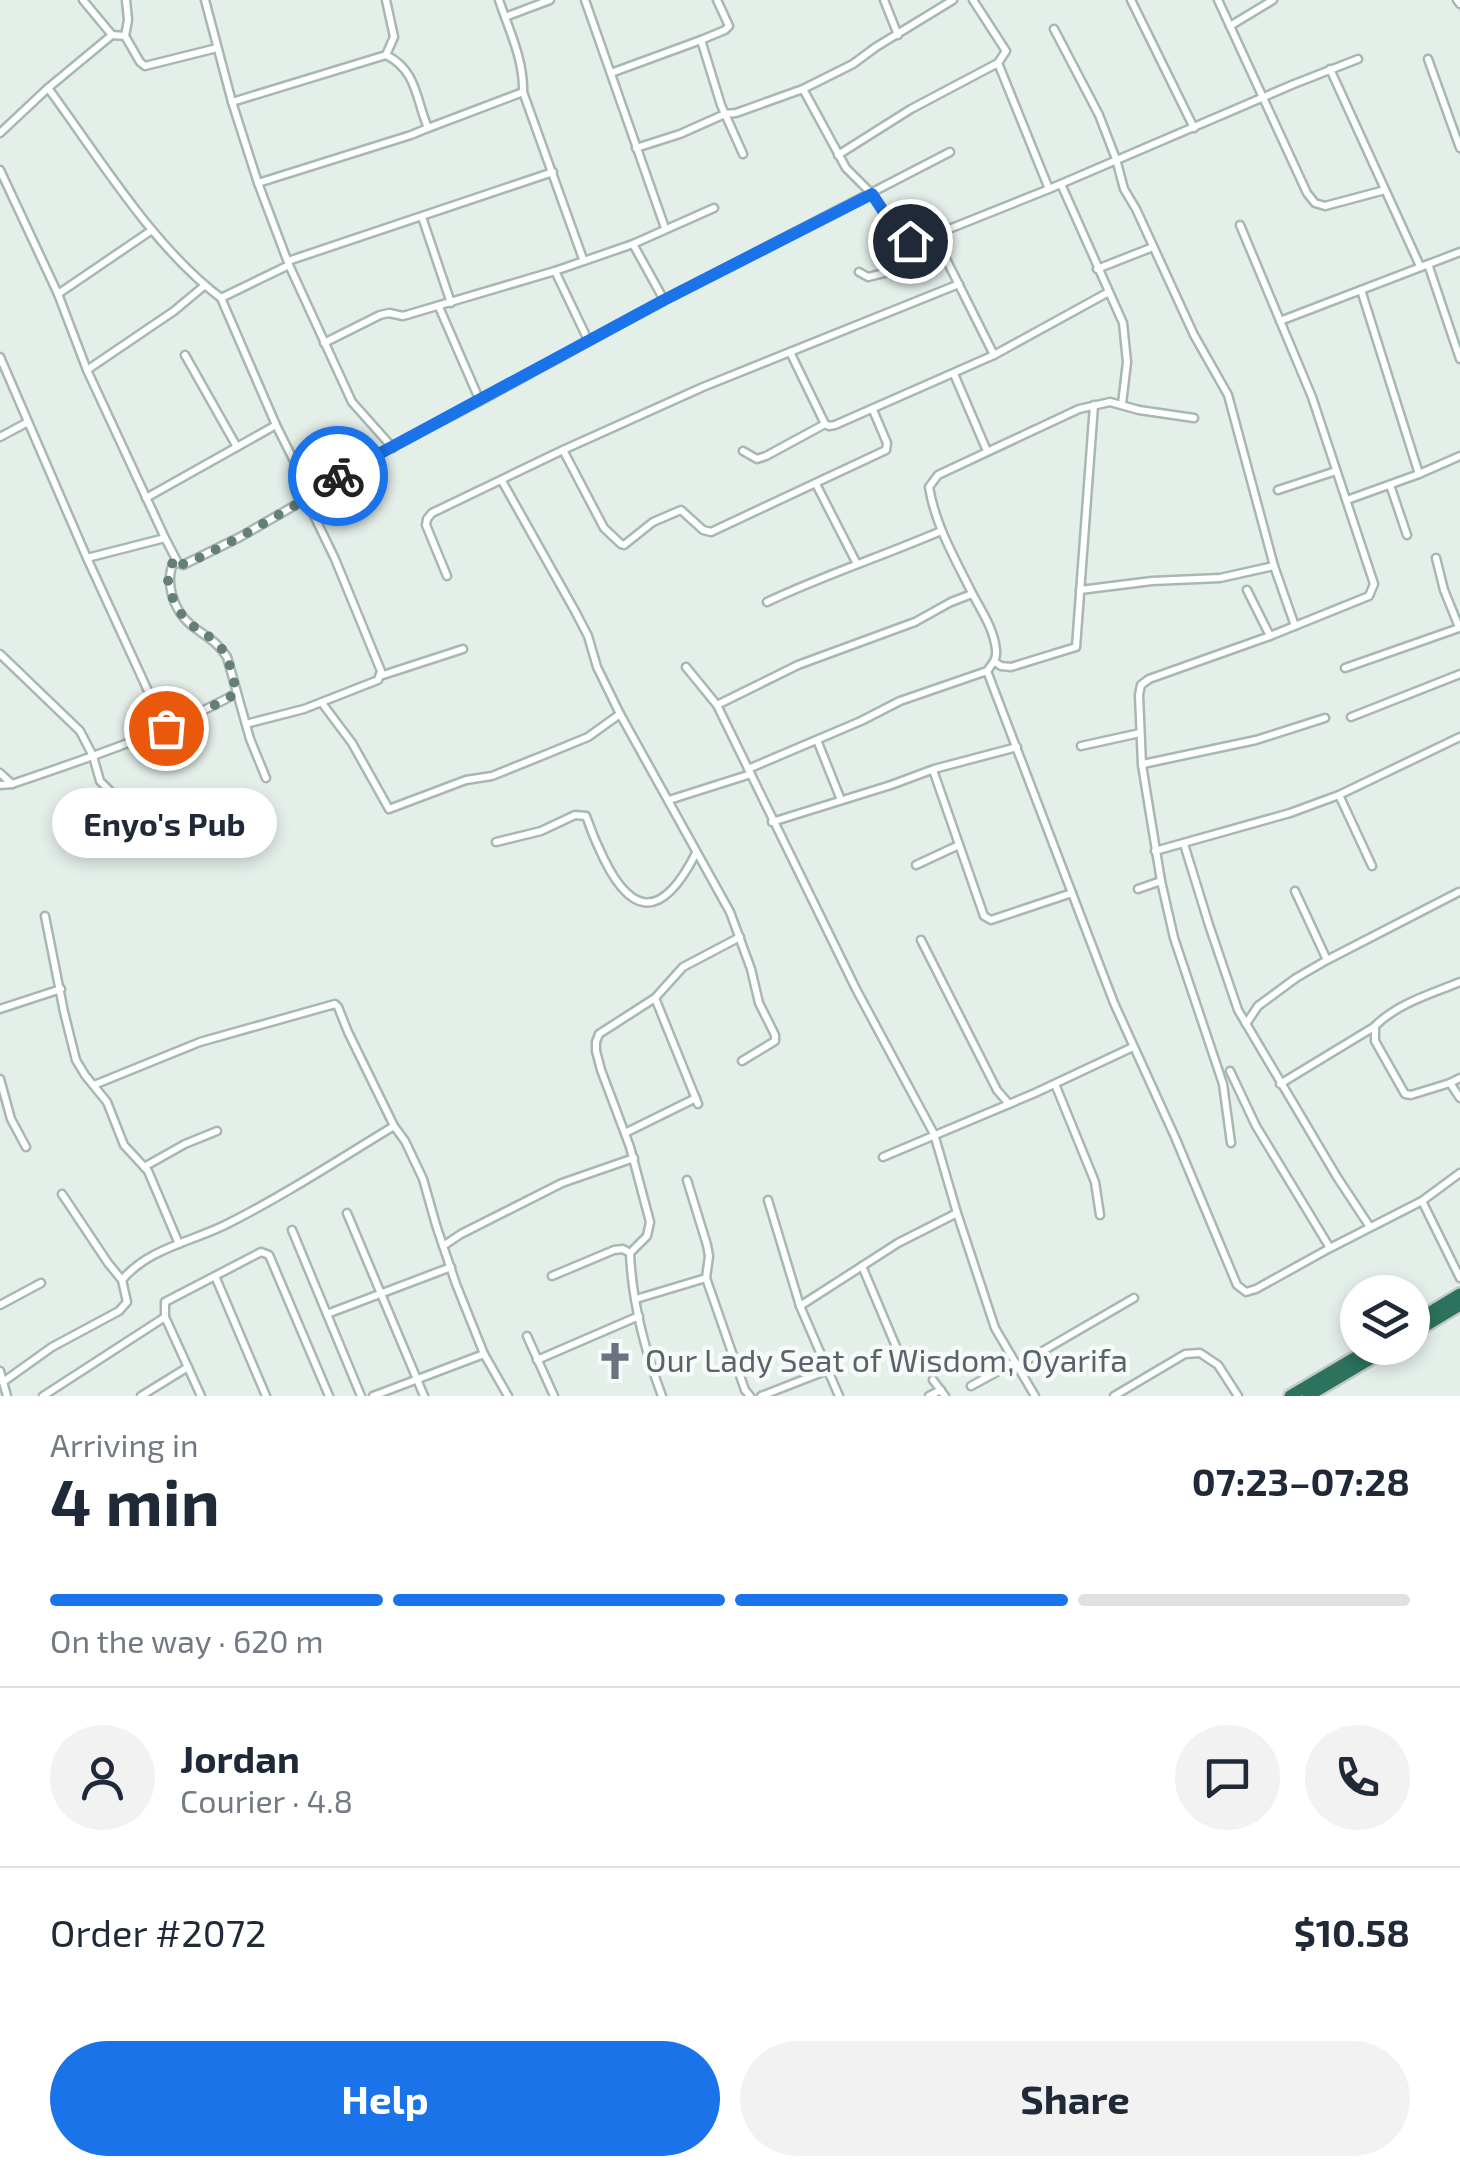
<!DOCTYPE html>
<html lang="en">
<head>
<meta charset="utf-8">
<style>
  body { margin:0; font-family:"Exo 2",sans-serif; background:#f2f2f3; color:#1f2937; height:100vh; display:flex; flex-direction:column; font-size:38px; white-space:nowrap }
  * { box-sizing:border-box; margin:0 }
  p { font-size:32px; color:#747a83 }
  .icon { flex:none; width:55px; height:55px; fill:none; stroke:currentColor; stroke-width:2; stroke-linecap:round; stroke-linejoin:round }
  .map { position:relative; height:1396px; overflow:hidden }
  .sheet { display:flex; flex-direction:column; background:#fff; flex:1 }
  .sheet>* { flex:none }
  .tools { position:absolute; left:1340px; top:1275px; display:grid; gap:20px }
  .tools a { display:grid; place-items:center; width:90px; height:90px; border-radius:50%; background:#fff; box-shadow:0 5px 15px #0003; font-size:50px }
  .pin { position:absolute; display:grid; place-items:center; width:85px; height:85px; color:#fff; margin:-42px; border:5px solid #fff; border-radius:50%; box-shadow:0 2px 10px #0007 }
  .courier { position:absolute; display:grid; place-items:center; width:100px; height:100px; margin:-50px; border:8px solid #1a73e8; border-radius:50%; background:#fff; color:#222; box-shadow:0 2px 12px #0007 }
  .bubble { position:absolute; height:70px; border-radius:35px; background:#fff; box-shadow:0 5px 15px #0003; font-size:32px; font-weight:700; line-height:70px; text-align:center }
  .head em { font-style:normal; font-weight:700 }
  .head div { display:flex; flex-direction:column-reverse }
  .head { display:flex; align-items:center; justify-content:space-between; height:170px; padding:0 50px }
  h1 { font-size:65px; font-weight:700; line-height:75px }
  .bar { display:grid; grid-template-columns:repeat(4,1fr); gap:15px 10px; align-content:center; height:120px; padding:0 50px }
  .bar i { height:12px; border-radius:8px; background:#e0e1e3 }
  .bar .on { background:#1a73e8 }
  .bar p { grid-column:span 4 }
  .line { display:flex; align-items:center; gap:25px; padding:0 50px; border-top:2px solid #e0e1e3 }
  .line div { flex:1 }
  .round { display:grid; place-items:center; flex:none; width:105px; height:105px; border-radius:52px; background:#f2f2f3 }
  .action { display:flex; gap:20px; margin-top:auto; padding:20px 50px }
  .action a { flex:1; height:115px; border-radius:60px; background:#1a73e8; color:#fff; font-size:40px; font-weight:700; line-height:115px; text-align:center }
  .action a+a { background:#f2f2f3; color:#1f2937 }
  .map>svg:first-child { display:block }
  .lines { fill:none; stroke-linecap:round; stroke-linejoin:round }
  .street-casing { stroke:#a7b8b1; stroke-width:11 }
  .highway-casing { stroke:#c1cac7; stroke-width:16 }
  .street { stroke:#fff; stroke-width:6 }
  .highway { stroke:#2c725c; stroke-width:11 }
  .done { stroke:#667f76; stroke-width:10; stroke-dasharray:0 18 }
  .route { stroke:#1a73e8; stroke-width:12 }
  .labels { text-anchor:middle; stroke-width:9; stroke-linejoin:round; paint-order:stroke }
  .worship-label { font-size:32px; fill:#5b616d; stroke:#f7fbf8; text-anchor:start }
</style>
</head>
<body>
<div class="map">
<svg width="1460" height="1396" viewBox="0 0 1460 1396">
  <rect width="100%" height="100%" fill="#e5efea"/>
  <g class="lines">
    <g class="street-casing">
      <g id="street">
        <path d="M83 0 112 35 125 36 140 62 145 66 217 48"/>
        <path d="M205 0 232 102 258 183 289 265 352 402 393 448"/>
        <path d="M386 0 394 37 386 55"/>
        <path d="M499 0C509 30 524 60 523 92"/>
        <path d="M585 0 665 228"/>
        <path d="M717 0 729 26 725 30 701 40 721 105 743 154"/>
        <path d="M884 0 898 35"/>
        <path d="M973 0 1006 51 998 63 1049 189"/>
        <path d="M1131 0 1194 128"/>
        <path d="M1218 0 1307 193 1315 203 1325 206 1385 190"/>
        <path d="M1457 0 1460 4"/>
        <path d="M505 17 550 0"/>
        <path d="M1230 26 1273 0"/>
        <path d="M1054 29 1099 115 1116 159 1124 189 1136 209 1194 335 1228 395 1274 566 1295 626"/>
        <path d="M125 36 128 20 126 0"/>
        <path d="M1428 59 1460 148"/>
        <path d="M1330 69 1420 266"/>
        <path d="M611 73 701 40"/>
        <path d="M48 88C99 157 152 246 221 298L276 425 309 491"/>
        <path d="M803 89 853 64 876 47 953 0"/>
        <path d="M232 102 386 55C417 70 416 100 428 128L523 92 583 259"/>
        <path d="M0 133 48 88 112 35"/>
        <path d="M636 148 680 134 725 114 736 113 803 89 846 168 872 194 897 232 910 241 934 235 1049 189 1294 84 1358 59"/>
        <path d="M838 155 911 109 998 63"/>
        <path d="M0 170 58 294 87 370 165 538 178 563 183 565 240 537 306 499 309 491 480 401 664 300 950 152"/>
        <path d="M258 183 411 135 428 128"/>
        <path d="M1061 184 1123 323 1127 362 1122 404"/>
        <path d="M422 217 451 303"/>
        <path d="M934 235 994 355"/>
        <path d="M633 244 664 300"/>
        <path d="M288 261 553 172"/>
        <path d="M1428 264 1460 359"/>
        <path d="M1097 269 1153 247"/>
        <path d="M555 271 588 340"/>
        <path d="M859 272 868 277C899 269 900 272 910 241"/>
        <path d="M1361 290 1419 474"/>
        <path d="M58 294 152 230"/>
        <path d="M221 298 289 265"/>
        <path d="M439 307 480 401"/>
        <path d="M1280 321 1460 252"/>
        <path d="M324 343 380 315 389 313 403 316 555 271 633 244 714 208"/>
        <path d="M790 352 825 424 829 426 835 425 994 355 1107 293"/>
        <path d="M185 355 237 447"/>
        <path d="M0 357 87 558 165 728"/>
        <path d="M87 370 174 311 204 286"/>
        <path d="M954 374 987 451"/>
        <path d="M0 437 28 422"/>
        <path d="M563 450 604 528 621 544 624 545 653 522 681 510 703 530 711 532 886 450 887 443 873 410"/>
        <path d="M743 451 757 459 766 456 825 424"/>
        <path d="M502 481 575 611 588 636 597 667 620 714 730 912 751 969 759 1003 775 1035V1041L742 1061"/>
        <path d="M816 484 857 564"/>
        <path d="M1390 485 1407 535"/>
        <path d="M1278 490 1336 471"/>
        <path d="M146 498 276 425"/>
        <path d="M1347 500 1419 474 1460 456"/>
        <path d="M87 558 165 538"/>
        <path d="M1436 558 1444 590 1459 627"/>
        <path d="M175 559C164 580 172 609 191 625 205 636 217 641 227 657L250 739 266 778"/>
        <path d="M447 576 426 525 427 519 432 513 563 450 703 387 959 284"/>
        <path d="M1080 590 1152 581 1220 578 1274 566"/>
        <path d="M1247 590 1270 636"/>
        <path d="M767 602C824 575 883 556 941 531"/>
        <path d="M0 654 80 731 93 756 100 781 112 793"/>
        <path d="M995 662 1001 666 1011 667 1076 647 1094 405"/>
        <path d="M686 667 717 705 856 989 934 1134 957 1213 995 1328 1035 1396"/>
        <path d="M1345 668 1459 628"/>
        <path d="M987 671 1114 1003 1175 1137 1237 1285 1246 1292 1256 1289 1330 1248 1422 1201 1460 1173"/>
        <path d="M380 676 463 649"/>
        <path d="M322 703 352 743 389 809 466 780 492 776 549 753 588 737 620 714"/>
        <path d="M717 705 798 665 915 622 951 602 972 594"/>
        <path d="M1351 717 1460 674"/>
        <path d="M246 724 304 709 378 680 381 671 335 559 306 499"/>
        <path d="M817 740 841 800"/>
        <path d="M1081 746 1140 733"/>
        <path d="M1143 764 1256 740 1325 718"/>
        <path d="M748 769 861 721 900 701 987 671C993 663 997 659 996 650 994 628 980 609 971 591 954 557 935 524 929 487L938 475 1079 409 1110 402 1139 410 1194 418"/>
        <path d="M933 770 984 916 991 920 1072 893"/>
        <path d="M0 773 12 784"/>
        <path d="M0 785 12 784C89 758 166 732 237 693"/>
        <path d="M1339 795 1372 866"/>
        <path d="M669 800 751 774"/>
        <path d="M772 822 891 785 934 769 1017 747"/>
        <path d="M496 842 541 831 575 815 586 816C590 826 593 836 598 846 628 916 660 924 696 853"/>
        <path d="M1184 844 1209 925 1238 1010 1337 1177 1370 1227"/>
        <path d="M1155 851 1290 813 1339 795 1460 737"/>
        <path d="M916 865 959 845"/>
        <path d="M1138 889 1161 881"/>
        <path d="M1295 891 1327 960"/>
        <path d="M45 916 64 1012 76 1060 85 1075 107 1102 124 1145 148 1171 179 1244"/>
        <path d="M921 940 997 1090 1009 1104"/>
        <path d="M1460 982C1431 994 1398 1003 1375 1026V1041L1405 1094 1411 1095 1450 1083 1460 1078"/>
        <path d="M655 998 698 1104"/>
        <path d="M0 1009 61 989"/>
        <path d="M1246 1024 1258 1006 1296 978 1327 960 1459 892"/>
        <path d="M1230 1071 1256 1126 1330 1248"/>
        <path d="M0 1079 11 1119 26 1147"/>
        <path d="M1450 1083 1460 1098"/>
        <path d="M1055 1084 1095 1182 1100 1215"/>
        <path d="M1280 1084 1374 1027"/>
        <path d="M94 1085 200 1042 335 1004 338 1007 348 1032 394 1126 405 1141 423 1179 436 1225 456 1284 484 1354 508 1396"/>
        <path d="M625 1133 696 1098"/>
        <path d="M1231 1143 1223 1084 1174 938 1161 881 1142 765 1139 695 1141 685 1149 679 1270 636 1369 596 1374 584 1312 397 1240 225"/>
        <path d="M883 1157 1035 1093 1133 1047"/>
        <path d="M144 1167 185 1144 217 1131"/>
        <path d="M687 1180 707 1245 709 1256 706 1278 745 1390 750 1396"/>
        <path d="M768 1200 800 1306 839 1396"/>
        <path d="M1422 1201 1460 1278"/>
        <path d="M347 1213 424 1396"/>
        <path d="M292 1230 361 1396"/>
        <path d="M443 1246 461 1234 562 1183 634 1158"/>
        <path d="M862 1266 900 1356"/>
        <path d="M215 1276 266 1396"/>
        <path d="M552 1276 614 1250 623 1249 630 1253"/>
        <path d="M122 1280C148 1249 190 1242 225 1225 283 1196 338 1160 394 1126"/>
        <path d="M636 1299 706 1278"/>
        <path d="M0 1305 41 1283"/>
        <path d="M800 1306 898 1243 957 1213"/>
        <path d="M327 1314 451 1267"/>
        <path d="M527 1336 554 1396"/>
        <path d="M537 1360 639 1316"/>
        <path d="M1017 1366 1134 1298"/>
        <path d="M0 1371 7 1396"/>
        <path d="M933 1380 945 1396"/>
        <path d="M3 1382 52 1347 119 1311 127 1302 122 1280 108 1263 62 1194"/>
        <path d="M971 1386 1015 1362"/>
        <path d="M43 1396 165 1317"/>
        <path d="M141 1396 188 1367"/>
        <path d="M201 1396 165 1317V1302L261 1252 269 1255 329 1396"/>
        <path d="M373 1396 484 1354"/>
        <path d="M662 1396C645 1351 632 1301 630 1253L647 1236 650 1222 630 1147 601 1070 596 1051V1042L599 1034 655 998 683 967 740 937"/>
        <path d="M761 1396 828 1370"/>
        <path d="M929 1396 941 1390"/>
        <path d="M1114 1396 1185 1354 1200 1353 1218 1365 1238 1396"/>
      </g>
    </g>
    <g class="highway-casing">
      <g id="highway">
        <path d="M1412 1323 1460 1294"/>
        <path d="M1412 1334 1460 1305"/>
        <path d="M1290 1396 1371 1348"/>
        <path d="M1308 1396 1389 1348"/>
      </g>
    </g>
    <use href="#street" class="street"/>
    <use href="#highway" class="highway"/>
  </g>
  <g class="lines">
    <path class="done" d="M166 728 202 712 237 693C232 677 231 661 221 648 212 636 200 632 189 623 179 614 169 594 168 580 167 572 172 565 175 558L178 564H187L240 537 306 499 309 491 338 476"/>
    <path class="route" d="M338 476 664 300 872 194 897 232 910 241"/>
  </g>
  <defs>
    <g id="church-bare" transform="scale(3)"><path d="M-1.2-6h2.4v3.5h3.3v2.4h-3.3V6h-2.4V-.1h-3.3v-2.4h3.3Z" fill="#6b7280" stroke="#f7fbf8" stroke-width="2.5" paint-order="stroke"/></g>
  </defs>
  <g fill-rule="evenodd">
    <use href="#church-bare" x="615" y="1361"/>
  </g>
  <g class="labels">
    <g class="worship-label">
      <text x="645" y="1372">Our Lady Seat of Wisdom, Oyarifa</text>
    </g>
  </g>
</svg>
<div class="tools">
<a><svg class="icon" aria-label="layers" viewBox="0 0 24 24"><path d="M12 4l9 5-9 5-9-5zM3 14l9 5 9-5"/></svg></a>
</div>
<div class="pin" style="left:166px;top:728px;background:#ea580c"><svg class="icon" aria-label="bag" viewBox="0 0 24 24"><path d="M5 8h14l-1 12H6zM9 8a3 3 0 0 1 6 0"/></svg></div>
<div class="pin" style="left:910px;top:241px;background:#1f2937"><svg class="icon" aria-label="home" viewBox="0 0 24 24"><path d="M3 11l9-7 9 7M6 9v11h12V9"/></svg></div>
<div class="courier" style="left:338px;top:476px"><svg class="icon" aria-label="bike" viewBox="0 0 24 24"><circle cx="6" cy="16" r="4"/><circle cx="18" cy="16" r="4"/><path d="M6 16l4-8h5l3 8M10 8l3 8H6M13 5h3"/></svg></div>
<div class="bubble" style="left:52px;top:788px;width:225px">Enyo's Pub</div>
</div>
<section class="sheet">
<div class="head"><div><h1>4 min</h1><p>Arriving in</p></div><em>07:23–07:28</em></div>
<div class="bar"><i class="on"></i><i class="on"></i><i class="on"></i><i></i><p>On the way · 620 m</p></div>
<div class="line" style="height:180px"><a class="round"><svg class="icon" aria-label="person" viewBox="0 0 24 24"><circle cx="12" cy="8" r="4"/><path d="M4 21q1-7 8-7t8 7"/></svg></a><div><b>Jordan</b><p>Courier · 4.8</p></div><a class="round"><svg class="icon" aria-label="chat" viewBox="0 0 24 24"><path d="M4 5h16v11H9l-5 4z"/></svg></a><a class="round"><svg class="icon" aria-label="phone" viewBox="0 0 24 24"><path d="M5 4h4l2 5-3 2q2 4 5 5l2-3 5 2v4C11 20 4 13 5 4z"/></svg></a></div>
<div class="line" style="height:130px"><div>Order #2072</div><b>$10.58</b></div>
<div class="action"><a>Help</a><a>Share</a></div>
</section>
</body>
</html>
